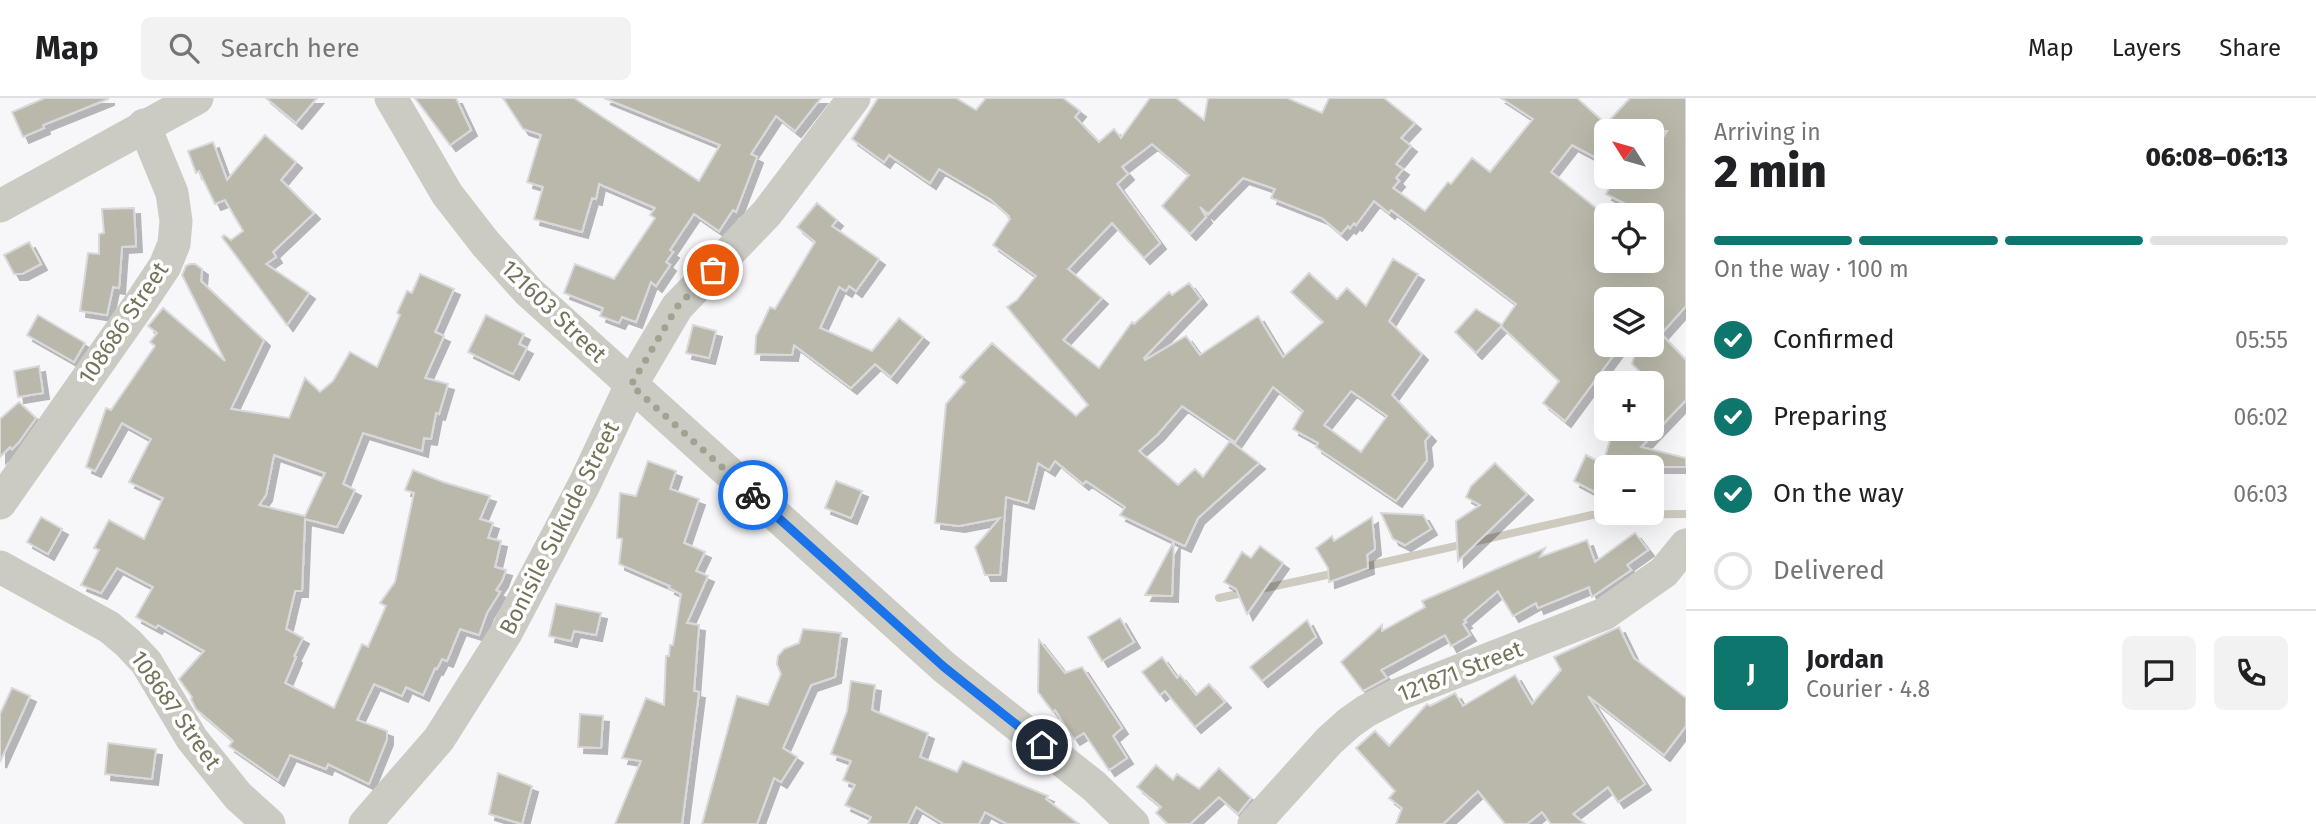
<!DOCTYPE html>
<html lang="en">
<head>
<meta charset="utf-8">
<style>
  body { margin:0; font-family:"Fira Sans",sans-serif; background:#f2f2f2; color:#202124; height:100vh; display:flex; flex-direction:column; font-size:26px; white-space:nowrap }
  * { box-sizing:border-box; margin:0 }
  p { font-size:23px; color:#757577 }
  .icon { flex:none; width:38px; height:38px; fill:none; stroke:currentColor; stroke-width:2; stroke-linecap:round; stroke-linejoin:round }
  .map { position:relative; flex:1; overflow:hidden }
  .sheet { display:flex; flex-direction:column; background:#fff; width:630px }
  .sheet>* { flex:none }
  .needle { width:46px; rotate:307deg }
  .fabs { position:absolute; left:1594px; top:21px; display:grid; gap:14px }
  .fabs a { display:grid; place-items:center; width:70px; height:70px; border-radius:10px; background:#fff; box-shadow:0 7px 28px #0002; font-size:35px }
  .pin { position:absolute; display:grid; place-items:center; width:60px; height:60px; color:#fff; margin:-30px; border:4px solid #fff; border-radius:50%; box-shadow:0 2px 7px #0007 }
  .courier { position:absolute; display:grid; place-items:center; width:70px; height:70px; margin:-35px; border:5px solid #1a73e8; border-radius:50%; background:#fff; color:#222; box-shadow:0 2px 9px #0007 }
  .head em { font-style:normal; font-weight:800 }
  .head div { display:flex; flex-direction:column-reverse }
  .head { display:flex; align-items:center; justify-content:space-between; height:119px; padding:0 28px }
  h1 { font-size:46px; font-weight:800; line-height:52px }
  .bar { display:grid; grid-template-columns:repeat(4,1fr); gap:10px 7px; align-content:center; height:84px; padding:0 28px }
  .bar i { height:9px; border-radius:5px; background:#e0e0e0 }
  .bar .active { background:#0f766e }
  .bar p { grid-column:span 4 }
  .line { display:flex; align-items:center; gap:18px; padding:0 28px; border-top:2px solid #e0e0e0 }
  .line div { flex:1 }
  .round { display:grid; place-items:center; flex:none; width:74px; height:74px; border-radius:10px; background:#f2f2f2 }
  ol { padding:0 28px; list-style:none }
  li { display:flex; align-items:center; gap:21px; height:77px }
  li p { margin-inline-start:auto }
  li .icon { padding:7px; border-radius:50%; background:#0f766e; color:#fff; stroke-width:4 }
  li:last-child { color:#757577 }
  li i { width:38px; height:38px; border:4px solid #e0e0e0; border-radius:50% }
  header { display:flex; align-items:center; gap:42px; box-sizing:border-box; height:98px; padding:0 35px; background:#fff; border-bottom:2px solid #e0e0e0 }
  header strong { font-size:33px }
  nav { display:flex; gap:38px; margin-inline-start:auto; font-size:24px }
  .search { width:490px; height:63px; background:#f2f2f2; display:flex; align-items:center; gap:18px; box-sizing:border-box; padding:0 24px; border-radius:10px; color:#757577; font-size:26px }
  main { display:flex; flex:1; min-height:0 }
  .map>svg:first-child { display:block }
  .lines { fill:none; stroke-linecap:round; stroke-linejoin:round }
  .stream { stroke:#cecabf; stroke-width:8 }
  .building { fill:#b9b8aa; stroke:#d9d8da; stroke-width:2; fill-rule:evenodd; filter:url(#shadow) }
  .minor { stroke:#cbcbc4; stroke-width:33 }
  .done { stroke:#a2a291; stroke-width:7; stroke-dasharray:0 12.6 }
  .route { stroke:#1a73e8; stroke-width:9 }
  .labels { text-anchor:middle; stroke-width:7; stroke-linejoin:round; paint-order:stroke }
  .street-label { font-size:23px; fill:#75745a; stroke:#fff }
</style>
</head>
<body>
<header>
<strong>Map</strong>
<div class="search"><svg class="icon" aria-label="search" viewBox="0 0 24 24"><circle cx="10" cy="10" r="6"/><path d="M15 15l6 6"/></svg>Search here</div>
<nav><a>Map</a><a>Layers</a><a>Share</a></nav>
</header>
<main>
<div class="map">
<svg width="1686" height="726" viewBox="0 0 1686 726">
  <defs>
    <filter id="shadow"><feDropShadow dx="6" dy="6" stdDeviation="0" flood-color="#0004"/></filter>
  </defs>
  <rect width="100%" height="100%" fill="#f7f6f8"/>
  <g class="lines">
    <g class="stream">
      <path d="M1359 470 1592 417 1686 416"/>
      <path d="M1219 500 1336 475"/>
    </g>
  </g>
  <g class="building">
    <path d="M45 0H108V1L43 27 44 30 23 39 12 14Z"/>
    <path d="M266 0H317L296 25Z"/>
    <path d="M415 0H456L471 32 450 47Z"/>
    <path d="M503 0H574L699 83 720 47 604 0H821L795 33 776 18 751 56 757 59 736 114 733 112 719 133 694 116 670 152 673 154 666 164 670 167 656 188 651 184 636 224 622 219 619 225 600 218 603 210 564 195 575 166 614 181 655 120 650 117 655 110 599 86 596 101 592 100 582 134 534 121 543 89 527 84 541 37 523 31Z"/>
    <path d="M878 0H956L976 12 986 0H1063L1080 13 1075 19 1099 44 1114 31 1121 40 1150 0H1176L1204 22 1208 0H1287L1322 15 1329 0H1384L1415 25 1401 40 1411 48 1396 66 1403 71 1396 80 1399 83 1393 90 1425 113 1448 84 1451 86 1472 60 1490 74 1533 21 1501 0H1577L1606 26 1630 0H1686V208L1661 236 1686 262V302L1641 349 1686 360V369H1606V400L1574 383 1586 357 1603 366 1613 331H1652V285L1632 266 1638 247H1652V201H1606V247H1621L1565 323 1543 305 1559 283 1501 228 1516 206 1391 112 1389 115 1374 103 1356 127 1354 125 1350 130 1348 128 1341 136 1322 120 1271 100 1275 91 1243 80 1208 116 1200 109 1206 119 1190 136 1162 108 1189 77 1152 46 1122 69 1128 76 1117 86 1160 145 1144 160 1112 125 1068 171 1102 200 1063 242 1099 270 1132 224 1134 226 1169 194 1172 197 1189 185 1201 201 1144 260 1145 262 1186 238 1200 257 1258 218 1283 259 1323 224 1291 194 1309 175 1337 201 1347 190 1366 208 1393 161 1418 176 1389 223 1422 256 1392 297 1430 337 1425 343 1427 362 1396 403 1316 349 1318 345 1293 331 1303 313 1273 289 1235 344 1182 308 1158 336 1139 353 1178 387 1195 371 1203 379 1230 343 1259 365 1198 420 1185 448 1174 443 1172 498 1145 497 1174 443 1120 417 1125 409 1086 383 1083 386 1055 363 1049 372 1038 365 1028 405 1006 399 1000 477H985L975 449 1000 420 959 428 935 425 946 306 965 284 960 279 992 245 1076 318 1088 307 1007 209 1017 202 1036 178 993 147 1010 121 1008 119 1009 118 990 101 939 71 930 85 889 57 884 64 852 41ZM1606 33H1667L1652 58V79H1616L1606 96 1647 117H1652V163H1606V118L1551 74 1572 47 1606 65ZM1351 293 1387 318 1361 354 1324 327Z"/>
    <path d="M265 37 296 64 281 82 314 115 273 154 276 159 266 166 309 195 287 227 222 139 224 137 231 142 243 133 225 102 215 106 199 73 196 75 188 53 213 44 227 82Z"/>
    <path d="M817 105 837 122 832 128 879 161 856 193 849 188 846 193 839 189 820 230 872 253 899 220 923 239 891 279 875 266 851 290 794 247 792 257 755 256 756 238 770 209 775 211 815 144 797 129Z"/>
    <path d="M134 110 136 148 122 149 119 190 113 189 107 217 80 213 88 155 99 156V136L104 135 102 111Z"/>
    <path d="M29 144 41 166 22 176H14L4 157Z"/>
    <path d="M190 166H195L202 171 201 183 264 242 231 311 289 320 305 280 320 294 333 283 350 254 377 269 400 217 397 215 407 193 412 195 420 176 454 191 435 234 444 238 425 280 448 286 439 316 436 315 431 341 424 340 422 353 363 335 343 386 355 392 337 429 305 421 302 493H295L286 531 303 540 294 558 296 559 285 585 334 610 362 546 368 549 386 508 380 505 395 484 414 395 405 392 413 372 443 384 490 398 480 421 493 425 488 440 501 443 495 469 506 472 502 483 496 492 500 494 487 515 479 537 460 531 447 563 442 561 437 571 435 570 423 597 406 589 402 598 374 586 357 622 387 633V641L369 686 328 666 326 671 290 657 278 682 229 648 233 643 196 611 191 601 192 599 179 581 204 553 158 527 156 530 136 519 153 489 117 470 101 495 81 487 99 452 94 450 109 422 144 441 163 400 129 384 151 341 122 325 95 373 86 369 106 310 111 312 155 248 150 244 157 235 148 228 163 210 225 263 182 177 186 168ZM274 357 325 375 305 418 259 407 266 397Z"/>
    <path d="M1476 211 1502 227 1476 255 1455 234Z"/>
    <path d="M38 217 85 245 74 264 27 237Z"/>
    <path d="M486 217 524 236 519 246 527 250 513 276 468 254Z"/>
    <path d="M693 227 716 233 709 260 686 255Z"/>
    <path d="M39 268 43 295 18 299 14 273Z"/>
    <path d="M19 304 36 320 19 344 12 351 10 349 0 359V321Z"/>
    <path d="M648 363 676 373 670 391 699 401 684 445 705 454 696 473 708 478 687 525 699 527 694 593 699 594 682 726H615L641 663 622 660 646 600 664 607 666 558H669L670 547H673L681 496 669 490 670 488 619 466 622 441 617 440 620 395 636 398Z"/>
    <path d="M1495 365 1527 396 1458 463 1456 423 1480 407 1466 399 1471 388Z"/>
    <path d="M836 383 862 393 851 420 825 410Z"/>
    <path d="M1381 415 1423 417 1431 431 1405 447 1393 441Z"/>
    <path d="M41 419 62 431 48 456 27 444Z"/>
    <path d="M1372 419 1375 451 1367 457 1368 470 1329 484 1328 470 1316 450 1332 438 1334 443Z"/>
    <path d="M1635 435 1648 452 1627 467 1631 472 1592 499 1589 489 1538 510 1536 505 1513 518 1498 493 1464 522 1466 524 1463 526 1470 537 1451 548 1445 537 1381 572 1387 580 1363 593 1341 564 1382 527V533L1425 509 1422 503 1545 450 1540 459 1587 442 1595 464Z"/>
    <path d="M1260 448 1283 465 1247 516 1236 491 1224 484 1242 454 1251 460Z"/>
    <path d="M556 506 601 515 596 537 574 533 571 543 549 538Z"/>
    <path d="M1120 520 1134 544 1102 563 1088 539Z"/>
    <path d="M1307 522 1316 539 1262 583 1250 569Z"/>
    <path d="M1619 529 1634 560 1686 600V628L1664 657 1588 598 1645 686 1618 704 1608 689 1573 716 1585 726H1551L1542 714 1527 726H1505L1478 693 1443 726H1396L1402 710 1389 700 1395 693 1356 650 1375 633 1389 648 1427 606 1430 608 1455 595 1463 608 1515 577 1532 606 1561 572 1554 559Z"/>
    <path d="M803 531 841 535 835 579 811 587 783 650 797 659 781 684 774 680 757 726H702L737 598 768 607 781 576 777 566 778 558 784 551 799 545Z"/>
    <path d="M1039 542 1065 575 1082 569 1122 630 1113 638 1127 660 1109 672 1084 635 1074 641 1055 612 1053 614 1038 594Z"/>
    <path d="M1162 559 1177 580 1180 577 1196 597 1209 586 1225 604 1195 629 1165 593 1160 597 1142 574Z"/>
    <path d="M851 583 875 587 872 612 928 635 920 659 957 674 963 663 1048 698 1046 701 1079 726H1007L985 714 979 726H944L916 709 908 726H868L871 719 845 707 855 687 843 682 851 663 831 656 847 613Z"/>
    <path d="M12 590 30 598 0 664V616Z"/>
    <path d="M580 616 603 618 601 650 578 649Z"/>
    <path d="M108 645 156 651 152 681 105 676Z"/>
    <path d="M1156 667 1173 682 1177 676 1199 691 1219 670 1251 700 1238 716 1219 699 1190 726H1168L1156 715 1161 709 1137 689Z"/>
    <path d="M498 675 532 688 522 726 489 716Z"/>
  </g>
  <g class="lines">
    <g class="minor">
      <path d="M391 0 447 96 485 145 528 193 944 569 1094 688 1133 726"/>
      <path d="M0 108 197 0"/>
      <path d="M0 405 141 204 165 168 174 146 176 123 172 95 144 27"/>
      <path d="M0 469 109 529 128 545 146 564 192 641 238 698 269 726"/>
      <path d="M365 726 439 641 506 535 584 387 631 287 677 209 767 115 854 0"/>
      <path d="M1254 726 1329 643 1349 625 1366 613 1397 597 1604 516 1664 474 1686 447"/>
    </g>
  </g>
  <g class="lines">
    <path class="done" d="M713 172 677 209 631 287 753 397"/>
    <path class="route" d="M753 397 944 569 1042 647"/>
  </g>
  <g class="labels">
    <g class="street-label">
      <text transform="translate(554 213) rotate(44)" y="8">121603 Street</text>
      <text transform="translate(123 225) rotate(-56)" y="8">108686 Street</text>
      <text transform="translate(559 430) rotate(-63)" y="8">Bonisile Sukude Street</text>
      <text transform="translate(1460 573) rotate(-21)" y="8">121871 Street</text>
      <text transform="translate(176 612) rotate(55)" y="8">108687 Street</text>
    </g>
  </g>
</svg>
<div class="fabs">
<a><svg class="needle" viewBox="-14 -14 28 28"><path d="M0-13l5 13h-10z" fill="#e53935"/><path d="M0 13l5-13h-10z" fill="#757577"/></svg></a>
<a><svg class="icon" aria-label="locate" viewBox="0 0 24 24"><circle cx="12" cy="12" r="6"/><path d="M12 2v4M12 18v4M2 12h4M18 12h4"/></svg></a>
<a><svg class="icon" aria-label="layers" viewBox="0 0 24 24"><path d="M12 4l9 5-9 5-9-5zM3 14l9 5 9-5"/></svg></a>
<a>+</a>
<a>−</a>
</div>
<div class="pin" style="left:713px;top:172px;background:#ea580c"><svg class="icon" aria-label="bag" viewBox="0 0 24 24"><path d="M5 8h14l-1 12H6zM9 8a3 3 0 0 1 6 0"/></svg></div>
<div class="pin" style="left:1042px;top:647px;background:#1f2937"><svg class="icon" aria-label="home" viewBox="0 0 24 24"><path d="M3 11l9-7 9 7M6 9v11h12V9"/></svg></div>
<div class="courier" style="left:753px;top:397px"><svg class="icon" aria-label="bike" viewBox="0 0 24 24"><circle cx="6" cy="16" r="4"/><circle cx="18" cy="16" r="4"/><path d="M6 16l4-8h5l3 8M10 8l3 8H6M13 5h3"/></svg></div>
</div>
<section class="sheet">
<div class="head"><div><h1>2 min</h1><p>Arriving in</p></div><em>06:08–06:13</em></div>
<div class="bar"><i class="active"></i><i class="active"></i><i class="active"></i><i></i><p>On the way · 100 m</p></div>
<ol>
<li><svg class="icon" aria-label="check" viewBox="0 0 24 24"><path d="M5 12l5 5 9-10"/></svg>Confirmed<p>05:55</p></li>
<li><svg class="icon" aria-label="check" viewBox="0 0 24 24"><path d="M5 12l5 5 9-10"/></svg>Preparing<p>06:02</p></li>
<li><svg class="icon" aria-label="check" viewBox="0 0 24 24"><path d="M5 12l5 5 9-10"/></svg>On the way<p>06:03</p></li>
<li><i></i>Delivered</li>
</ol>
<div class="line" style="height:126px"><b class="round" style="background:#0f766e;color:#fff">J</b><div><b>Jordan</b><p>Courier · 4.8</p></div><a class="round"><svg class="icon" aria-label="chat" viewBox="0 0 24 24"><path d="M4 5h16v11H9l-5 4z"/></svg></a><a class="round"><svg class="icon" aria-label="phone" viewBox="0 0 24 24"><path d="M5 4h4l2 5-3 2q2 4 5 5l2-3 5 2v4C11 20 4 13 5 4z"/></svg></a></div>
</section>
</main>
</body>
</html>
